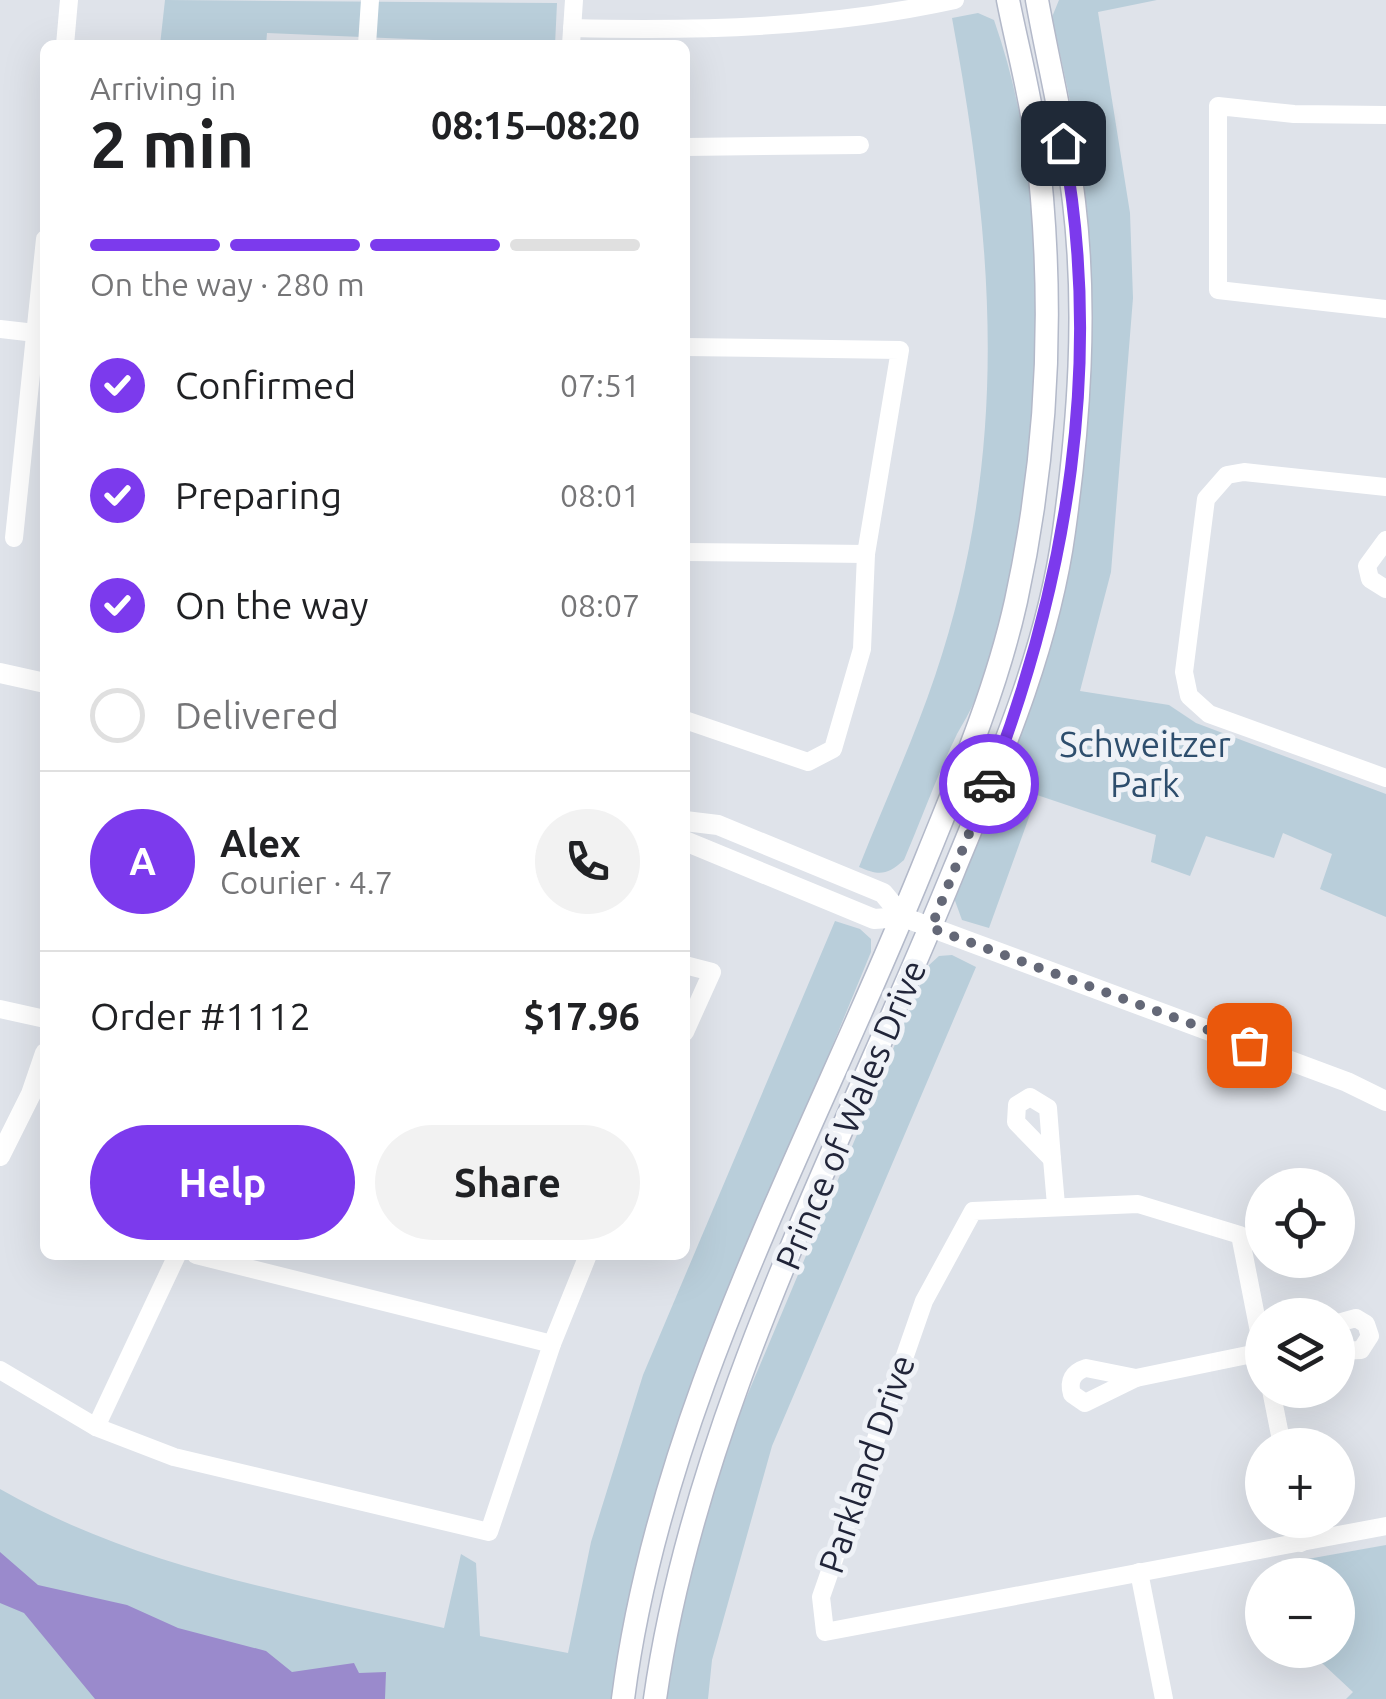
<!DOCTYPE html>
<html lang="en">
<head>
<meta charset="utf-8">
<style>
  body { margin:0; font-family:Ubuntu,sans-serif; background:#f2f2f2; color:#202124; height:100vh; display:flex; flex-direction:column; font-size:38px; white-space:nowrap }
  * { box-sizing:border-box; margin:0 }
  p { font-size:32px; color:#757577 }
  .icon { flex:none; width:55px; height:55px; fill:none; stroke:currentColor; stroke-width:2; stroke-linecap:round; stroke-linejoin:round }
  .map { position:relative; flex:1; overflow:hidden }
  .side { position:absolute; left:40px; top:40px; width:650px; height:1220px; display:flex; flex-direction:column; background:#fff; border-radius:15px; box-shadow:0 10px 40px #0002 }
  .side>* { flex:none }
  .fabs { position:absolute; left:1245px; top:1168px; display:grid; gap:20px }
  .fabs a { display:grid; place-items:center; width:110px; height:110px; border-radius:50%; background:#fff; box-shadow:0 10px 40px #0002; font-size:50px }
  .pin { position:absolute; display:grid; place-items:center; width:85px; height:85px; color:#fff; margin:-42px; border-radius:20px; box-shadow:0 5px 15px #0006 }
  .courier { position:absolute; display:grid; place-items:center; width:100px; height:100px; margin:-50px; border:8px solid #7c3aed; border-radius:50%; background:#fff; color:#222; box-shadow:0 2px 12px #0007 }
  .headline em { font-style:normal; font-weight:700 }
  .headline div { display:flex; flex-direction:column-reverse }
  .headline { display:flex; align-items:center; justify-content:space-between; height:170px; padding:0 50px }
  h1 { font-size:65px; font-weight:700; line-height:75px }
  .bar { display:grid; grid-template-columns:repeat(4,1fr); gap:15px 10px; align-content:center; height:120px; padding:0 50px }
  .bar i { height:12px; border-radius:8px; background:#e0e0e0 }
  .bar .active { background:#7c3aed }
  .bar p { grid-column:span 4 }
  .line { display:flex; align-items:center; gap:25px; padding:0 50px; border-top:2px solid #e0e0e0 }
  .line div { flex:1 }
  .round { display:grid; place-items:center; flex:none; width:105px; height:105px; border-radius:52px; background:#f2f2f2 }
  ol { padding:0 50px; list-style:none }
  li { display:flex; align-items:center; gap:30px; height:110px }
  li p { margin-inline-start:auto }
  li .icon { padding:10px; border-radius:50%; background:#7c3aed; color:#fff; stroke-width:4 }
  li:last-child { color:#757577 }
  li i { width:55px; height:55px; border:5px solid #e0e0e0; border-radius:50% }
  .action { display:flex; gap:20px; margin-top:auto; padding:20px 50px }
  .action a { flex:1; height:115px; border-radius:60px; background:#7c3aed; color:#fff; font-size:40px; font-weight:700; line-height:115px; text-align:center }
  .action a+a { background:#f2f2f2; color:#202124 }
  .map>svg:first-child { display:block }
  .green { fill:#b9ceda }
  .water { fill:#9a8acc }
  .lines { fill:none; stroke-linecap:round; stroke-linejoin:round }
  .secondary-casing { stroke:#b3b9c9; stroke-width:25 }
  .minor { stroke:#fff; stroke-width:18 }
  .tertiary { stroke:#fff; stroke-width:20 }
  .secondary { stroke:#fff; stroke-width:22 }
  .done { stroke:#646877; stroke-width:10; stroke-dasharray:0 18 }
  .route { stroke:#7c3aed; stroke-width:12 }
  .labels { text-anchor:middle; stroke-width:10; stroke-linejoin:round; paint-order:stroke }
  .park-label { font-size:35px; fill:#2e4e6d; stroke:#eff2f7 }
  .street-label { font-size:35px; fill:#212539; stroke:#eff2f7 }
</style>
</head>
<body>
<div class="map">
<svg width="1386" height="1699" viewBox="0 0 1386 1699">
  <rect width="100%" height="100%" fill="#dfe3ea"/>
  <g class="green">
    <path d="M165 0 557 3 555 45 267 33 266 45H160Z"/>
    <path d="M1059 0H1157L1098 12 1130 213 1133 298 1111 572 1080 691 1169 705 1196 723 1386 794V917L1320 889 1332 854 1283 833 1274 858 1206 836 1190 876 1151 862 1156 835 1037 795 989 928 962 920 954 898C1051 679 1110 454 1087 211 1081 145 1066 82 1052 17Z"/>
    <path d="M978 13 994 20C1064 219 1045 503 975 700 970 712 963 723 957 734 937 775 922 818 904 860 887 875 880 876 859 867 884 804 913 741 935 676 1011 451 994 246 952 18Z"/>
    <path d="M835 921 860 929 871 939V952L682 1411 643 1542 613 1699H0V1489C137 1568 292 1593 444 1628L461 1554 476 1563 480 1636 568 1653 591 1542 643 1375Z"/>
    <path d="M952 955 976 967 772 1446 712 1660 708 1699H666L684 1590 728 1441 928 966 939 956Z"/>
    <path d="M1386 1545V1699H1346L1353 1692 1308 1650H1338V1575H1287L1285 1563Z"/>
  </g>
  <path class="water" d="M0 1552 38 1585 127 1605 178 1628 266 1651 292 1672 354 1663 359 1673 386 1672 385 1699H95L24 1613 0 1603Z"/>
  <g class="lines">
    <g class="secondary-casing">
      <g id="secondary">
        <path d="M623 1699C661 1401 818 1130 928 854 961 773 997 687 1016 601 1049 450 1055 294 1036 140 1030 93 1017 46 1008 0"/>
        <path d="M655 1699C695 1414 846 1136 954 870 999 761 1048 649 1064 531 1079 423 1087 311 1074 202 1066 134 1049 67 1037 0"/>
      </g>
    </g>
    <g class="minor">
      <path d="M572 28C703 31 827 28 955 0"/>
      <path d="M65 45 69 0"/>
      <path d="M367 45 370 0"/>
      <path d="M571 45 574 0"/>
      <path d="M1386 115 1294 114 1218 106V290L1386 309"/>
      <path d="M685 147 860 145"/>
      <path d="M0 329 44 334"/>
      <path d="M685 347 900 350 866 554 685 552"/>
      <path d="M1386 487 1244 472 1227 475 1206 499 1184 672 1189 696 1209 714 1386 778"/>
      <path d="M14 538 45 239"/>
      <path d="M1386 540 1367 566 1370 579 1386 589"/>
      <path d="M685 720 808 762 833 749 862 649 866 554"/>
      <path d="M685 965 712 972 685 1032"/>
      <path d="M0 1009 45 1019"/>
      <path d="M1030 1097 1048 1108 1052 1159 1016 1122 1017 1105Z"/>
      <path d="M1052 1159 1056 1205"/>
      <path d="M196 1255 552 1344"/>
      <path d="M1338 1323 1356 1318 1366 1324 1370 1336 1361 1350 1338 1351"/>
      <path d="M1262 1347 1240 1235 1138 1204 973 1211 924 1301 821 1597 825 1632 1386 1526"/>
      <path d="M1086 1368 1136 1378 1085 1403 1072 1394C1068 1381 1073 1372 1086 1368Z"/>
      <path d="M0 1370 96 1427 174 1457 489 1532 552 1344 588 1255"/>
      <path d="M1136 1378 1262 1352"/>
      <path d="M1271 1390 1282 1445"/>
      <path d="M96 1427 177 1255"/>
      <path d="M1296 1520 1301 1543"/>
      <path d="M1139 1572 1164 1699"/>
    </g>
    <g class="tertiary">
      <path d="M0 673 45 683"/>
      <path d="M685 821 718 825 883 893 903 917"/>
      <path d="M685 841 874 919 903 917 1347 1082 1386 1101"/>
      <path d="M0 1156 31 1094 45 1053"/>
    </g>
    <use href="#secondary" class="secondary"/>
  </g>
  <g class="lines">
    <path class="done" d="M989 784 931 928 1249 1045"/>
    <path class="route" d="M989 784C1068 580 1104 360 1063 143"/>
  </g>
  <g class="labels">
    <g class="park-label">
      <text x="1145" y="757">Schweitzer<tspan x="1145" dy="40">Park</tspan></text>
    </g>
    <g class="street-label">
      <text transform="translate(851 1115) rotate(-67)" y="12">Prince of Wales Drive</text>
      <text transform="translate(867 1464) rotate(-71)" y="12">Parkland Drive</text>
    </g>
  </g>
</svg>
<div class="fabs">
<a><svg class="icon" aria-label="locate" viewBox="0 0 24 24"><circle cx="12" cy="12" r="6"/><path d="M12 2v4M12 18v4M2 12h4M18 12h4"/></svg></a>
<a><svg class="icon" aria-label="layers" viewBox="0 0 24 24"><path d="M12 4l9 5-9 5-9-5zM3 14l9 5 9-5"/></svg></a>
<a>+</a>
<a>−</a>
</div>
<div class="pin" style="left:1249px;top:1045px;background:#ea580c"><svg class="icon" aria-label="bag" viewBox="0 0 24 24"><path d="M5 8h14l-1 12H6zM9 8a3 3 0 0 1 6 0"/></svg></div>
<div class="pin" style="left:1063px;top:143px;background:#1f2937"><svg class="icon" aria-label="home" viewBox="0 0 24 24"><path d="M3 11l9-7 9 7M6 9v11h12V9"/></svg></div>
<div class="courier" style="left:989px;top:784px"><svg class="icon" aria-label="car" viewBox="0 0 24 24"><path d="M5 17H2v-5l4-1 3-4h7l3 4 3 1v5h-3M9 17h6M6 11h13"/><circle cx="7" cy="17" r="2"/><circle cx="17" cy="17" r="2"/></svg></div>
<section class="side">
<div class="headline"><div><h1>2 min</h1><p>Arriving in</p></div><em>08:15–08:20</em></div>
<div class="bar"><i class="active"></i><i class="active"></i><i class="active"></i><i></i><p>On the way · 280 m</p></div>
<ol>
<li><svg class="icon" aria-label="check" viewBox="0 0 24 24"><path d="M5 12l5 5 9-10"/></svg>Confirmed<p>07:51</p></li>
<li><svg class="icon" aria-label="check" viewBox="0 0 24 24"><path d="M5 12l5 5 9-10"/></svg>Preparing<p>08:01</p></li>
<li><svg class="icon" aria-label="check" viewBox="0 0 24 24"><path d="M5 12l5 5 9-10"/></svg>On the way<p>08:07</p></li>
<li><i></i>Delivered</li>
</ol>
<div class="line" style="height:180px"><b class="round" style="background:#7c3aed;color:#fff">A</b><div><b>Alex</b><p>Courier · 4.7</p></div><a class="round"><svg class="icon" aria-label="phone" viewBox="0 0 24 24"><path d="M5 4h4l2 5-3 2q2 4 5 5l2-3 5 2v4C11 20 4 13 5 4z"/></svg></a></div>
<div class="line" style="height:130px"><div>Order #1112</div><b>$17.96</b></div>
<div class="action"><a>Help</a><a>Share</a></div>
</section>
</div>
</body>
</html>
